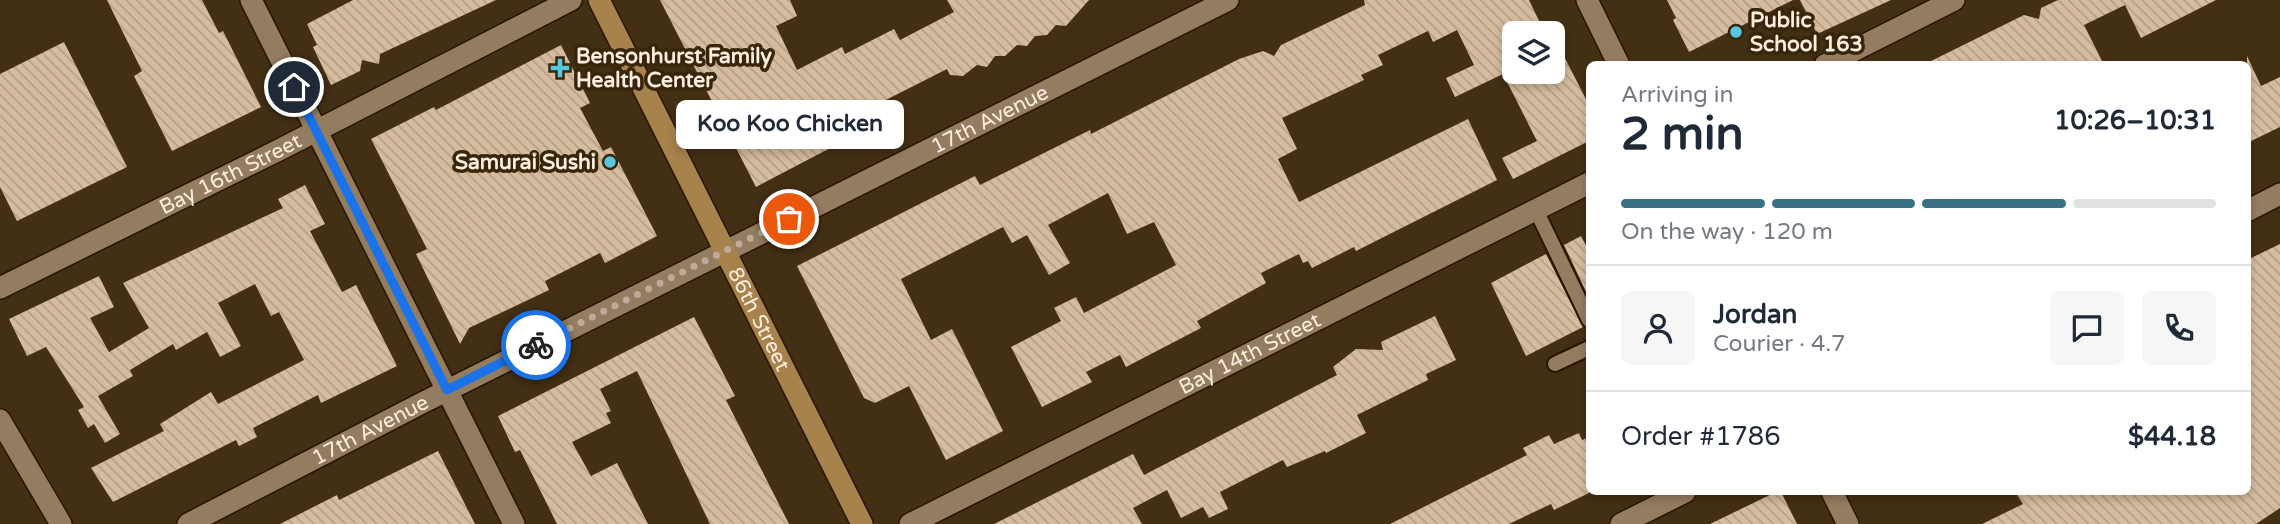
<!DOCTYPE html>
<html lang="en">
<head>
<meta charset="utf-8">
<style>
  body { margin:0; font-family:"Varela Round",sans-serif; background:#f6f6f7; color:#1f2937; height:100vh; display:flex; flex-direction:column; font-size:26px; white-space:nowrap }
  * { box-sizing:border-box; margin:0 }
  p { font-size:23px; color:#747a83 }
  .icon { flex:none; width:38px; height:38px; fill:none; stroke:currentColor; stroke-width:2; stroke-linecap:round; stroke-linejoin:round }
  .map { position:relative; flex:1; overflow:hidden }
  .side { position:absolute; left:1586px; top:61px; width:665px; height:434px; display:flex; flex-direction:column; background:#fff; border-radius:10px; box-shadow:0 4px 10px #0003 }
  .side>* { flex:none }
  .buttons { position:absolute; left:1502px; top:21px; display:grid; gap:14px }
  .buttons a { display:grid; place-items:center; width:63px; height:63px; border-radius:10px; background:#fff; box-shadow:0 4px 10px #0003; font-size:35px }
  .pin { position:absolute; display:grid; place-items:center; width:60px; height:60px; color:#fff; margin:-30px; border:4px solid #fff; border-radius:50%; box-shadow:0 2px 7px #0007 }
  .courier { position:absolute; display:grid; place-items:center; width:70px; height:70px; margin:-35px; border:5px solid #1a73e8; border-radius:50%; background:#fff; color:#222; box-shadow:0 2px 9px #0007 }
  .bubble { position:absolute; height:49px; border-radius:10px; background:#fff; box-shadow:0 4px 10px #0003; font-size:23px; font-weight:700; line-height:49px; text-align:center }
  .head em { font-style:normal; font-weight:700 }
  .head div { display:flex; flex-direction:column-reverse }
  .head { display:flex; align-items:center; justify-content:space-between; height:119px; padding:0 35px }
  h1 { font-size:46px; font-weight:700; line-height:52px }
  .bar { display:grid; grid-template-columns:repeat(4,1fr); gap:10px 7px; align-content:center; height:84px; padding:0 35px }
  .bar i { height:9px; border-radius:5px; background:#e0e1e3 }
  .bar .selected { background:#387184 }
  .bar p { grid-column:span 4 }
  .line { display:flex; align-items:center; gap:18px; padding:0 35px; border-top:2px solid #e0e1e3 }
  .line div { flex:1 }
  .round { display:grid; place-items:center; flex:none; width:74px; height:74px; border-radius:10px; background:#f6f6f7 }
  .map>svg:first-child { display:block }
  .building { fill:url(#building-back-hatch) }
  .lines { fill:none; stroke-linecap:round; stroke-linejoin:round }
  .lane-casing { stroke:#291600; stroke-width:18 }
  .street-casing { stroke:#291600; stroke-width:24 }
  .secondary-casing { stroke:#291600; stroke-width:24 }
  .lane { stroke:#947c60; stroke-width:14 }
  .street { stroke:#947c60; stroke-width:21 }
  .secondary { stroke:#a8824d; stroke-width:21 }
  .done { stroke:#bbab98; stroke-width:7; stroke-dasharray:0 12.6 }
  .route { stroke:#1a73e8; stroke-width:9 }
  .poi-dot { fill:#56c9e1; stroke:#39250a; stroke-width:2.5 }
  .labels { text-anchor:middle; stroke-width:7; stroke-linejoin:round; paint-order:stroke }
  .poi-label { font-size:21px; font-weight:bold; fill:#fceedf; stroke:#39250a; text-anchor:start }
  .street-label { font-size:21px; fill:#fceedf; stroke:#39250a }
</style>
</head>
<body>
<div class="map">
<svg width="2280" height="524" viewBox="0 0 2280 524">
  <defs>
    <pattern id="building-back-hatch" width="6" height="6" patternUnits="userSpaceOnUse" patternTransform="scale(1.75)"><rect width="6" height="6" fill="#d6bc9e"/><path d="M-1 5l2 2M0 0l6 6M5-1l2 2" fill="none" stroke="#b49f87"/></pattern>
  </defs>
  <rect width="100%" height="100%" fill="#432f14"/>
  <g class="building">
    <path d="M107 0H202L219 33 223 31 261 107 172 151 134 76 142 71Z"/>
    <path d="M353 0H496L380 54 379 64 362 60 360 71 331 85 313 47 317 45 307 24Z"/>
    <path d="M660 0H790L797 16 776 26 797 70 842 47 845 54 894 29 900 40 954 12 947 0H1089L1066 26 1056 25 1047 35 1035 36 1027 46 1017 45 1005 56H995L987 67 977 65 963 76 950 75 947 69 872 107 880 122 756 187Z"/>
    <path d="M1364 0H1529L1542 27 1529 33H1514V69L1508 72H1552V33L1589 105V141L1513 179 1502 158 1537 141 1503 74 1455 97 1446 78 1474 65 1457 30 1433 42 1428 31 1378 55 1383 65 1361 75 1364 80 1282 118 1297 149 1278 159 1299 202 1468 119 1497 180 1356 251 1354 247 1312 268 1308 261 1303 263 1299 254 1261 273 1266 283 1197 321 1201 328 1126 367 1120 355 1086 372 1092 382 1042 407 1011 347 1061 321 1054 308 1076 297 1084 313 1176 265 1154 222 1127 234 1108 193 1048 225 1070 263 1049 275 1027 235 1012 243 1003 227 901 279 931 340 952 329 1003 431 946 460 909 386 875 403 864 398 797 266 975 176 980 185 1090 130 1091 134 1239 59 1263 51 1274 56 1281 45 1365 5Z"/>
    <path d="M1667 0H1793L1689 52 1673 20 1676 18Z"/>
    <path d="M1800 0H1891L1817 34Z"/>
    <path d="M2058 0H2216L2141 38 2125 5 2084 25 2104 65H1923L2024 15 2039 19 2041 8Z"/>
    <path d="M64 42 127 167 17 221 0 187V74Z"/>
    <path d="M561 45 590 103 580 108 603 151 611 147 657 236 605 263 600 253 545 281 549 290 469 328 460 344 416 254 427 249 371 139 434 107 436 110Z"/>
    <path d="M2247 56 2261 86 2280 77V127L2247 143Z"/>
    <path d="M305 185 325 224 310 231 342 292 356 285 397 366 321 403 318 395 253 428 257 437 239 446 236 440 113 502 91 468 164 431 160 424 211 392 218 404 304 360 279 312 271 316 255 284 218 303 241 346 220 357 207 332 176 350 173 344 130 370 133 376 98 396 120 434 105 443 94 424 88 428 78 410 84 407 46 347 27 356 9 319 99 276 114 307 90 318 109 352 149 328 123 283 283 208 278 199Z"/>
    <path d="M1581 236 1589 251V298L1564 245Z"/>
    <path d="M2280 244V508L2256 524H1982L2023 504 2015 492H2247V260Z"/>
    <path d="M1546 254 1583 327 1526 356 1491 283Z"/>
    <path d="M1435 316 1456 360 1426 374 1428 380 1357 415 1366 433 1326 453 1325 451 1287 467 1283 460 1220 492 1228 509 1209 518 1203 507 1181 518 1167 490 1133 508 1142 524H994L1133 454 1144 475 1337 375 1333 367 1356 349 1383 350 1381 342Z"/>
    <path d="M694 317 735 396 726 400 789 524H710L637 371 600 389 611 411 606 413 611 423 572 442 591 476 617 463 648 524H557L520 450 515 452 498 416Z"/>
    <path d="M1579 433 1582 440 1589 437V493L1554 510 1551 504 1509 524H1390L1527 455 1523 448 1549 435 1554 444Z"/>
    <path d="M438 451 475 524H280L337 495 339 500Z"/>
    <path d="M1776 492H1781L1797 524H1710Z"/>
  </g>
  <g class="lines">
    <g class="lane-casing">
      <g id="lane">
        <path d="M1536 210 1589 320"/>
        <path d="M1555 364 1589 348"/>
      </g>
    </g>
    <g class="street-casing">
      <g id="street">
        <path d="M251 0 514 524"/>
        <path d="M1587 0 1619 65"/>
        <path d="M1825 65 1954 0"/>
        <path d="M2247 211 2280 194"/>
        <path id="s1" d="M0 288 277 151 571 0"/>
        <path d="M0 420 61 524"/>
        <path d="M1832 492 1848 524"/>
        <path id="s2" d="M188 524 422 403 1228 0"/>
        <path id="s3" d="M910 524 1589 183"/>
        <path d="M1621 524 1685 492"/>
      </g>
    </g>
    <g class="secondary-casing">
      <g id="secondary">
        <path id="s4" d="M599 0 862 524"/>
      </g>
    </g>
    <use href="#lane" class="lane"/>
    <use href="#street" class="street"/>
    <use href="#secondary" class="secondary"/>
  </g>
  <g class="lines">
    <path class="done" d="M536 345 789 219"/>
    <path class="route" d="M294 87 447 390 536 345"/>
  </g>
  <g class="poi-dot">
    <circle cx="1736" cy="32" r="7"/>
    <path d="M556.5 57.5h7v7h7v7h-7v7h-7v-7h-7v-7h7z"/>
    <circle cx="610" cy="162" r="7"/>
  </g>
  <g class="labels">
    <g class="poi-label">
      <text x="1750" y="27">Public<tspan x="1750" dy="24">School 163</tspan></text>
      <text x="576" y="63">Bensonhurst Family<tspan x="576" dy="24">Health Center</tspan></text>
      <text x="596" y="169" text-anchor="end">Samurai Sushi</text>
    </g>
    <g class="street-label">
      <text dy="7" stroke="none"><textPath href="#s2" startOffset="898">17th Avenue</textPath></text>
      <text dy="7" stroke="none"><textPath href="#s1" startOffset="257">Bay 16th Street</textPath></text>
      <text dy="7" stroke="none"><textPath href="#s4" startOffset="357">86th Street</textPath></text>
      <text dy="7" stroke="none"><textPath href="#s3" startOffset="380">Bay 14th Street</textPath></text>
      <text dy="7" stroke="none"><textPath href="#s2" startOffset="205">17th Avenue</textPath></text>
    </g>
  </g>
</svg>
<div class="buttons">
<a><svg class="icon" aria-label="layers" viewBox="0 0 24 24"><path d="M12 4l9 5-9 5-9-5zM3 14l9 5 9-5"/></svg></a>
</div>
<div class="pin" style="left:789px;top:219px;background:#ea580c"><svg class="icon" aria-label="bag" viewBox="0 0 24 24"><path d="M5 8h14l-1 12H6zM9 8a3 3 0 0 1 6 0"/></svg></div>
<div class="pin" style="left:294px;top:87px;background:#1f2937"><svg class="icon" aria-label="home" viewBox="0 0 24 24"><path d="M3 11l9-7 9 7M6 9v11h12V9"/></svg></div>
<div class="courier" style="left:536px;top:345px"><svg class="icon" aria-label="bike" viewBox="0 0 24 24"><circle cx="6" cy="16" r="4"/><circle cx="18" cy="16" r="4"/><path d="M6 16l4-8h5l3 8M10 8l3 8H6M13 5h3"/></svg></div>
<div class="bubble" style="left:676px;top:100px;width:228px">Koo Koo Chicken</div>
<section class="side">
<div class="head"><div><h1>2 min</h1><p>Arriving in</p></div><em>10:26–10:31</em></div>
<div class="bar"><i class="selected"></i><i class="selected"></i><i class="selected"></i><i></i><p>On the way · 120 m</p></div>
<div class="line" style="height:126px"><a class="round"><svg class="icon" aria-label="person" viewBox="0 0 24 24"><circle cx="12" cy="8" r="4"/><path d="M4 21q1-7 8-7t8 7"/></svg></a><div><b>Jordan</b><p>Courier · 4.7</p></div><a class="round"><svg class="icon" aria-label="chat" viewBox="0 0 24 24"><path d="M4 5h16v11H9l-5 4z"/></svg></a><a class="round"><svg class="icon" aria-label="phone" viewBox="0 0 24 24"><path d="M5 4h4l2 5-3 2q2 4 5 5l2-3 5 2v4C11 20 4 13 5 4z"/></svg></a></div>
<div class="line" style="height:91px"><div>Order #1786</div><b>$44.18</b></div>
</section>
</div>
</body>
</html>
